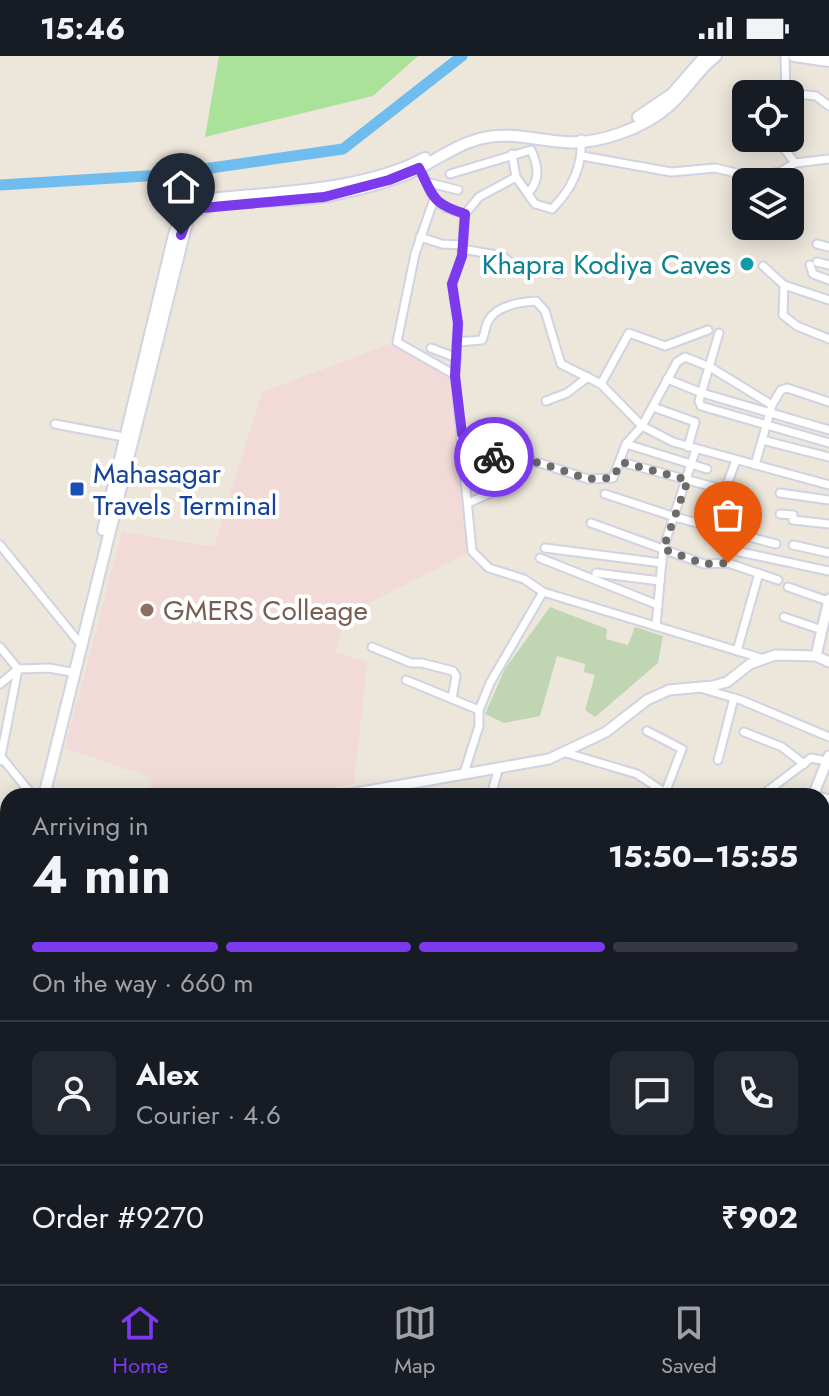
<!DOCTYPE html>
<html lang="en">
<head>
<meta charset="utf-8">
<style>
  body { margin:0; font-family:Jost,sans-serif; background:#242831; color:#f1f3f6; height:100vh; display:flex; flex-direction:column; font-size:30px; white-space:nowrap }
  * { box-sizing:border-box; margin:0 }
  p { font-size:26px; color:#9ea1a6 }
  .icon { flex:none; width:44px; height:44px; fill:none; stroke:currentColor; stroke-width:2; stroke-linecap:round; stroke-linejoin:round }
  .map { position:relative; flex:1; overflow:hidden }
  .side { position:absolute; left:0px; top:732px; width:830px; height:496px; display:flex; flex-direction:column; background:#171b24; border-radius:24px 24px 0 0; box-shadow:0 4px 20px #0003 }
  .side>* { flex:none }
  .controls { position:absolute; left:732px; top:24px; display:grid; gap:16px }
  .controls a { display:grid; place-items:center; width:72px; height:72px; border-radius:12px; background:#171b24; box-shadow:0 4px 20px #0003; font-size:40px }
  .pin { position:absolute; display:grid; place-items:center; width:68px; height:68px; color:#fff; margin:-82px -34px; border-radius:50% 50% 50% 0; rotate:-45deg; box-shadow:0 0 8px #0007 }
  .pin .icon { rotate:45deg }
  .courier { position:absolute; display:grid; place-items:center; width:80px; height:80px; margin:-40px; border:6px solid #7c3aed; border-radius:50%; background:#fff; color:#222; box-shadow:0 2px 10px #0007 }
  .overview em { font-style:normal; font-weight:700 }
  .overview div { display:flex; flex-direction:column-reverse }
  .overview { display:flex; align-items:center; justify-content:space-between; height:136px; padding:0 32px }
  h1 { font-size:52px; font-weight:700; line-height:60px }
  .bar { display:grid; grid-template-columns:repeat(4,1fr); gap:12px 8px; align-content:center; height:96px; padding:0 32px }
  .bar i { height:10px; border-radius:6px; background:#363941 }
  .bar .current { background:#7c3aed }
  .bar p { grid-column:span 4 }
  .line { display:flex; align-items:center; gap:20px; padding:0 32px; border-top:2px solid #363941 }
  .line div { flex:1 }
  .round { display:grid; place-items:center; flex:none; width:84px; height:84px; border-radius:12px; background:#242831 }
  .status { display:flex; justify-content:space-between; align-items:center; height:56px; padding:0 40px; background:#171b24; direction:ltr }
  .status svg { height:22px; fill:currentColor }
  .tab-bar { display:flex; justify-content:space-around; align-items:center; height:112px; border-top:2px solid #363941; background:#171b24; font-size:22px; color:#9ea1a6 }
  .tab-bar a { display:grid; justify-items:center; gap:4px }
  .tab-bar .current { color:#7c3aed }
  .map>svg:first-child { display:block }
  .medical { fill:#f2dad8 }
  .green { fill:#a9e298 }
  .cemetery { fill:#c0d5b2 }
  .lines { fill:none; stroke-linecap:round; stroke-linejoin:round }
  .river { stroke:#6ebdee; stroke-width:11 }
  .minor-casing { stroke:#d1d2e2; stroke-width:11 }
  .tertiary-casing { stroke:#d1d2e2; stroke-width:13 }
  .secondary-casing { stroke:#d1d2e2; stroke-width:14 }
  .primary-casing { stroke:#c7c7c7; stroke-width:15 }
  .minor { stroke:#fff; stroke-width:7 }
  .tertiary { stroke:#fff; stroke-width:9 }
  .secondary { stroke:#fff; stroke-width:10 }
  .primary { stroke:#efde5c; stroke-width:11 }
  .rail { stroke:#9e9fb4; stroke-width:2 }
  .done { stroke:#6d6b67; stroke-width:8; stroke-dasharray:0 14.4 }
  .route { stroke:#7c3aed; stroke-width:10 }
  .culture-dot { fill:#0f9aa8; stroke:#fff; stroke-width:3 }
  .transit-dot { fill:#1a4fb4; stroke:#fff; stroke-width:3 }
  .education-dot { fill:#8d6e63; stroke:#fff; stroke-width:3 }
  .labels { text-anchor:middle; stroke-width:8; stroke-linejoin:round; paint-order:stroke }
  .culture-label { font-size:28px; fill:#0d838f; stroke:#fff; text-anchor:end }
  .transit-label { font-size:28px; fill:#164399; stroke:#fff; text-anchor:start }
  .education-label { font-size:28px; fill:#785e54; stroke:#fff; text-anchor:start }
</style>
</head>
<body>
<div class="status"><b>15:46</b><svg viewBox="0 0 49 12"><path d="M0 12V9h3v3zM5 12V6h3v6zM10 12V3h3v9zM15 12V0h3v12zM26 1h20v11H26zM47 4h2v5h-2z"/></svg></div>
<div class="map">
<svg width="829" height="1228" viewBox="0 0 829 1228">
  <rect width="100%" height="100%" fill="#ece6db"/>
  <path class="medical" d="M390 288 449 319 470 496 345 559 335 596 367 606 354 727 301 740H149L152 722 65 692 122 476 214 491 262 336Z"/>
  <g class="green">
    <path d="M219 0H418L373 40 205 81Z"/>
    <path d="M430 1220H472L497 1228H418L419 1221Z"/>
  </g>
  <path class="cemetery" d="M550 551 607 573 606 583 628 589 635 571 663 580 658 607 595 661 585 654 595 619 584 616 585 608 557 600 540 660 504 667 485 658 505 613Z"/>
  <g class="lines">
    <path class="river" d="M0 129 162 119 343 93 462 0"/>
    <g class="minor-casing">
      <g id="minor">
        <path d="M785 0 786 38"/>
        <path d="M786 37 816 40 829 50"/>
        <path d="M776 82 795 107"/>
        <path d="M582 100 671 116 715 112 754 121 780 116 795 107 829 103"/>
        <path d="M418 108 434 143 415 198 397 286 455 319"/>
        <path d="M450 118 531 94C538 109 541 124 528 137"/>
        <path d="M516 121 535 148 552 153C572 133 583 111 581 83"/>
        <path d="M426 126 458 134"/>
        <path d="M434 143 446 152 465 158 462 200 452 228 458 267 455 320 472 495 489 512 524 523 543 536 764 603"/>
        <path d="M465 158 479 141 516 121 512 98"/>
        <path d="M420 181 442 188 462 189"/>
        <path d="M817 188 829 191"/>
        <path d="M462 193 502 200 511 207 534 213 553 214 558 218"/>
        <path d="M817 206 829 209"/>
        <path d="M810 209 813 218 829 224"/>
        <path d="M763 210 784 229 783 259 797 270 829 283"/>
        <path d="M784 229 829 244"/>
        <path d="M719 277 699 345 701 350 829 387"/>
        <path d="M458 286 482 284C485 278 485 271 488 265 496 250 520 246 536 245L545 255 561 308 601 328 642 370 673 386 829 429"/>
        <path d="M431 292 457 302"/>
        <path d="M667 323 702 337 829 374"/>
        <path d="M601 328 629 277 665 290 708 274"/>
        <path d="M546 345 567 337 588 321"/>
        <path d="M653 351 695 366 688 391"/>
        <path d="M55 368 124 381"/>
        <path d="M462 378 486 400 540 407 588 423 613 422 626 388 642 370 677 306 685 301 710 311 772 349"/>
        <path d="M762 384 829 401"/>
        <path d="M626 388 707 413"/>
        <path d="M621 406 725 434 736 404"/>
        <path d="M755 409 772 349 781 334 787 332 829 346"/>
        <path d="M780 437 829 444"/>
        <path d="M605 438 675 461 776 488"/>
        <path d="M468 447 513 427 519 420 522 405"/>
        <path d="M780 458 793 459V464L829 468"/>
        <path d="M591 467 704 508 728 507 778 524"/>
        <path d="M0 489 78 585"/>
        <path d="M793 489 829 497"/>
        <path d="M545 492 662 507"/>
        <path d="M740 496 829 515"/>
        <path d="M540 502 658 549"/>
        <path d="M596 517 660 525"/>
        <path d="M788 531 828 545"/>
        <path d="M784 561 822 574"/>
        <path d="M656 570 663 493 696 393"/>
        <path d="M0 591 18 613 0 628"/>
        <path d="M372 591 411 607H422L453 615 456 620 452 643"/>
        <path d="M737 595 759 517"/>
        <path d="M406 624 479 654"/>
        <path d="M700 632 741 644 829 681"/>
        <path d="M647 675 682 693 665 737"/>
        <path d="M744 676 782 691 804 708"/>
        <path d="M563 696 637 718 670 740"/>
        <path d="M2 702 33 740"/>
        <path d="M718 704 734 642"/>
        <path d="M0 705 18 613 49 612 71 616"/>
        <path d="M464 717 479 670V654L490 627 543 536"/>
        <path d="M491 740 498 714"/>
        <path d="M761 740 811 702 826 705"/>
        <path d="M822 741 829 743"/>
        <path d="M822 779 829 781"/>
        <path d="M822 805 829 806"/>
        <path d="M822 834H829"/>
        <path d="M822 884 829 885"/>
        <path d="M0 1147 8 1146"/>
        <path d="M484 1220 511 1228"/>
        <path d="M583 1220 612 1228"/>
        <path d="M49 1225 50 1220"/>
        <path d="M98 1228 100 1220"/>
        <path d="M167 1228 169 1220"/>
        <path d="M206 1228 209 1220"/>
        <path d="M275 1228 277 1220"/>
        <path d="M352 1228 354 1220"/>
        <path d="M393 1228 394 1220"/>
      </g>
    </g>
    <g class="tertiary-casing">
      <g id="tertiary">
        <path d="M816 600 829 543"/>
        <path d="M339 740 549 703 606 676 647 644 669 634 713 630 727 626 750 608 775 599 816 600 829 606"/>
        <path d="M813 740 829 700"/>
        <path d="M822 971 829 973"/>
        <path d="M0 1101 8 1085"/>
      </g>
    </g>
    <g class="secondary-casing">
      <g id="secondary">
        <path d="M794 0 829 5"/>
        <path d="M638 61 672 38 705 0"/>
        <path d="M103 474 174 179 183 154 200 144C270 136 362 136 425 102"/>
        <path d="M44 740 189 158C227 138 284 149 327 140 355 134 388 127 414 115 436 104 456 89 479 83 508 75 535 84 564 86 598 89 645 72 670 49 687 34 698 13 716 0"/>
      </g>
    </g>
    <g class="primary-casing">
      <g id="primary">
        <path d="M0 813 8 823"/>
        <path d="M8 865 1 901 8 918"/>
        <path d="M822 1149 829 1151"/>
      </g>
    </g>
    <use href="#minor" class="minor"/>
    <use href="#tertiary" class="tertiary"/>
    <use href="#secondary" class="secondary"/>
    <use href="#primary" class="primary"/>
    <g class="rail">
      <path d="M0 1042 8 1044"/>
      <path d="M679 1220 705 1228"/>
      <path d="M771 1220 799 1228"/>
    </g>
  </g>
  <g class="lines">
    <path class="done" d="M494 401 540 407 588 423 613 422 621 406 688 424 663 493 704 508 728 507"/>
    <path class="route" d="M181 179 189 158 202 152 324 141 389 124 419 112C434 141 431 147 465 158L462 200 452 228 458 267 455 320 462 378 480 397 494 401"/>
  </g>
  <circle class="culture-dot" cx="747" cy="208" r="8"/>
  <rect class="transit-dot" x="69" y="425" width="16" height="16" rx="4"/>
  <circle class="education-dot" cx="147" cy="554" r="8"/>
  <g class="labels">
    <g class="culture-label">
      <text x="731" y="218">Khapra Kodiya Caves</text>
    </g>
    <g class="transit-label">
      <text x="93" y="427">Mahasagar<tspan x="93" dy="32">Travels Terminal</tspan></text>
    </g>
    <g class="education-label">
      <text x="163" y="564">GMERS Colleage</text>
    </g>
  </g>
</svg>
<div class="controls">
<a><svg class="icon" aria-label="locate" viewBox="0 0 24 24"><circle cx="12" cy="12" r="6"/><path d="M12 2v4M12 18v4M2 12h4M18 12h4"/></svg></a>
<a><svg class="icon" aria-label="layers" viewBox="0 0 24 24"><path d="M12 4l9 5-9 5-9-5zM3 14l9 5 9-5"/></svg></a>
</div>
<div class="pin" style="left:728px;top:507px;background:#ea580c"><svg class="icon" aria-label="bag" viewBox="0 0 24 24"><path d="M5 8h14l-1 12H6zM9 8a3 3 0 0 1 6 0"/></svg></div>
<div class="pin" style="left:181px;top:179px;background:#1f2937"><svg class="icon" aria-label="home" viewBox="0 0 24 24"><path d="M3 11l9-7 9 7M6 9v11h12V9"/></svg></div>
<div class="courier" style="left:494px;top:401px"><svg class="icon" aria-label="bike" viewBox="0 0 24 24"><circle cx="6" cy="16" r="4"/><circle cx="18" cy="16" r="4"/><path d="M6 16l4-8h5l3 8M10 8l3 8H6M13 5h3"/></svg></div>
<section class="side">
<div class="overview"><div><h1>4 min</h1><p>Arriving in</p></div><em>15:50–15:55</em></div>
<div class="bar"><i class="current"></i><i class="current"></i><i class="current"></i><i></i><p>On the way · 660 m</p></div>
<div class="line" style="height:144px"><a class="round"><svg class="icon" aria-label="person" viewBox="0 0 24 24"><circle cx="12" cy="8" r="4"/><path d="M4 21q1-7 8-7t8 7"/></svg></a><div><b>Alex</b><p>Courier · 4.6</p></div><a class="round"><svg class="icon" aria-label="chat" viewBox="0 0 24 24"><path d="M4 5h16v11H9l-5 4z"/></svg></a><a class="round"><svg class="icon" aria-label="phone" viewBox="0 0 24 24"><path d="M5 4h4l2 5-3 2q2 4 5 5l2-3 5 2v4C11 20 4 13 5 4z"/></svg></a></div>
<div class="line" style="height:104px"><div>Order #9270</div><b>₹902</b></div>
</section>
</div>
<nav class="tab-bar">
<a class="current"><svg class="icon" aria-label="home" viewBox="0 0 24 24"><path d="M3 11l9-7 9 7M6 9v11h12V9"/></svg>Home</a>
<a><svg class="icon" aria-label="map" viewBox="0 0 24 24"><path d="M3 6l6-2 6 2 6-2v14l-6 2-6-2-6 2zM9 4v14M15 6v14"/></svg>Map</a>
<a><svg class="icon" aria-label="saved" viewBox="0 0 24 24"><path d="M7 4h10v16l-5-4-5 4z"/></svg>Saved</a>
</nav>
</body>
</html>
